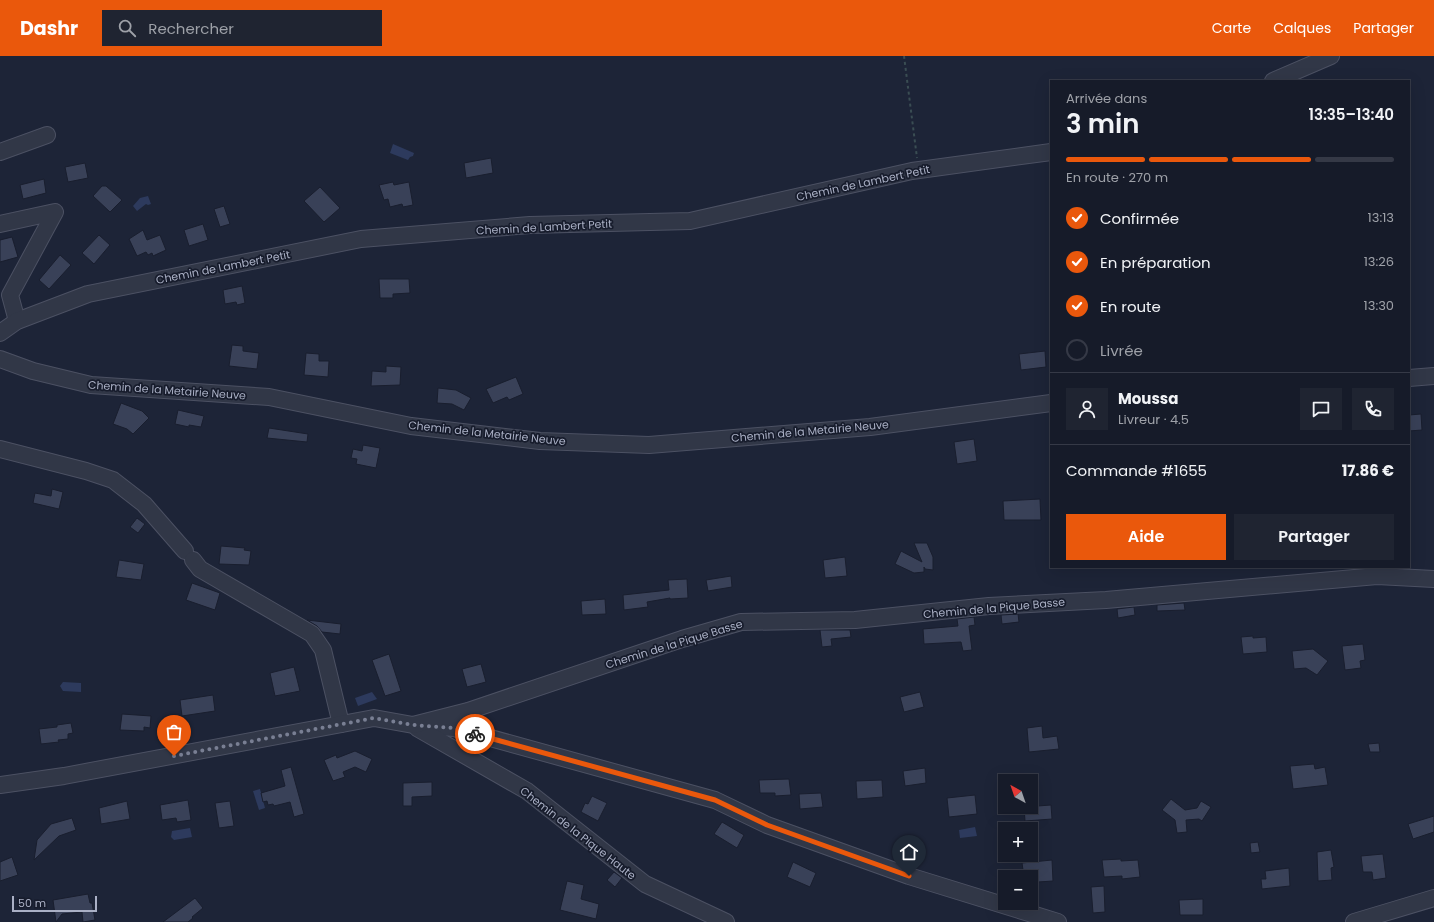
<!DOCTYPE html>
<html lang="fr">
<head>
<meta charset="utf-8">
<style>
  body { margin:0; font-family:Poppins,sans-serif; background:#1f2431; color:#f1f3f6; height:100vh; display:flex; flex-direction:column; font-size:15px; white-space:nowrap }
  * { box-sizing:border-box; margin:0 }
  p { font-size:13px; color:#9ea1a8 }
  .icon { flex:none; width:22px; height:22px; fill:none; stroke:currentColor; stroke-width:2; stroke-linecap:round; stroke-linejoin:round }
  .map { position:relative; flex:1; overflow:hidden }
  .sheet { position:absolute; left:1050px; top:24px; width:360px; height:488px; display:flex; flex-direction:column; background:#161b29; border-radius:0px; box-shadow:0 4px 16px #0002,0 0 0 1px #353946 }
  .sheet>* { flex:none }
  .needle { width:26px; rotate:320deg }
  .buttons { position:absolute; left:998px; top:718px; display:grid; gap:8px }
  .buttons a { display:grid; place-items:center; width:40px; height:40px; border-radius:0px; background:#161b29; box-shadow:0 4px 16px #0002,0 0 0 1px #353946; font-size:20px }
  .scale { position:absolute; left:12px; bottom:10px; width:85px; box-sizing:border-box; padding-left:4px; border:2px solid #aab0c5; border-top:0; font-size:11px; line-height:14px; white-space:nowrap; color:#aab0c5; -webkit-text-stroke:3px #171c2c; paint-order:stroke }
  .pin { position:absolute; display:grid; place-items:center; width:34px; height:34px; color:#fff; margin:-41px -17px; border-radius:50% 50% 50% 0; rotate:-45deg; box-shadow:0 0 4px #0007 }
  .pin .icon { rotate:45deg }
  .courier { position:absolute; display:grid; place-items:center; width:40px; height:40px; margin:-20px; border:3px solid #ea580c; border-radius:50%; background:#fff; color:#222; box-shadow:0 1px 5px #0007 }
  .headline em { font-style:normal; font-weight:600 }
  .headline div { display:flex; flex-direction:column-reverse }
  .headline { display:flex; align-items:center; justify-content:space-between; height:68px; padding:0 16px }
  h1 { font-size:26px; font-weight:600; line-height:30px }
  .bar { display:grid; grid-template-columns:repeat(4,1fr); gap:6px 4px; align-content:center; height:48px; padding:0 16px }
  .bar i { height:5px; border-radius:3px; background:#353946 }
  .bar .selected { background:#ea580c }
  .bar p { grid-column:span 4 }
  .line { display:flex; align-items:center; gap:10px; padding:0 16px; border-top:1px solid #353946 }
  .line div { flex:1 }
  .round { display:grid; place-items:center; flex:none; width:42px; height:42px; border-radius:0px; background:#1f2431 }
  ol { padding:0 16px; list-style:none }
  li { display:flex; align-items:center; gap:12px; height:44px }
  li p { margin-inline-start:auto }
  li .icon { padding:4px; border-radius:50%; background:#ea580c; color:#fff; stroke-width:4 }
  li:last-child { color:#9ea1a8 }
  li i { width:22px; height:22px; border:2px solid #353946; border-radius:50% }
  .button { display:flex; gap:8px; margin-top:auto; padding:8px 16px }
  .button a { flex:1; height:46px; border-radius:0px; background:#ea580c; color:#fff; font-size:16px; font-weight:600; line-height:46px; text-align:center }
  .button a+a { background:#1f2431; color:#f1f3f6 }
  header { display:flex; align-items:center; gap:24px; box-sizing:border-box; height:56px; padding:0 20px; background:#ea580c; color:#fff }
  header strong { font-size:19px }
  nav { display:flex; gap:22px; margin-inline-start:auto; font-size:14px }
  .search { width:280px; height:36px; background:#1f2431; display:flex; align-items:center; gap:10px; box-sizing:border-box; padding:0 14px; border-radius:0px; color:#9ea1a8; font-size:15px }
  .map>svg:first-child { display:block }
  .water { fill:#2d3a5d }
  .building { fill:#394158; stroke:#191e2e }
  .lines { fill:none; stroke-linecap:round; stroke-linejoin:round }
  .minor-casing { stroke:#4c5163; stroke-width:18 }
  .path { stroke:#3a4d53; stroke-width:2; stroke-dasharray:3 3; stroke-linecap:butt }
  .minor { stroke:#313747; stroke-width:16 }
  .done { stroke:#797f93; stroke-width:4; stroke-dasharray:0 7.2 }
  .route { stroke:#ea580c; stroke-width:5 }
  .labels { text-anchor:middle; stroke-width:3.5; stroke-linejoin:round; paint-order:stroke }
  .street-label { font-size:11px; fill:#aab0c5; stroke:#171c2c }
</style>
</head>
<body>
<header>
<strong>Dashr</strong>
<div class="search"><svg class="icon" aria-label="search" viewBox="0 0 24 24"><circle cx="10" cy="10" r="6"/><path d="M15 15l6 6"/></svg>Rechercher</div>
<nav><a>Carte</a><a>Calques</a><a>Partager</a></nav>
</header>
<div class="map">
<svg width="1434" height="866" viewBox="0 0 1434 866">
  <rect width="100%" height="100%" fill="#1d2437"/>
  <g class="water">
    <path d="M393 88 414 97 413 100 410 101 408 104 390 97Z"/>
    <path d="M148 140 151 148 148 149 146 148 137 155 133 150 140 142Z"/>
    <path d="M63 626 81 627V636L63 635 60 630Z"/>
    <path d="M372 636 377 643 358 650 355 642Z"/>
    <path d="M260 733 265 752 259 754 253 735Z"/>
    <path d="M975 771 977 780 960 782 959 774Z"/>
    <path d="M190 772 192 781 174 784 171 781 172 775Z"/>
  </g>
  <g class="building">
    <path d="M491 102 493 117 466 122 464 107Z"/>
    <path d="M85 107 88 122 68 126 65 111Z"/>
    <path d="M44 123 46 137 23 143 20 129Z"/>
    <path d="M393 126 394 129 409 126 413 149 403 151 402 148 390 151 388 143 384 144 379 129Z"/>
    <path d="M102 130H106L122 144 110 156 93 140Z"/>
    <path d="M320 131 340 152 324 166 304 145Z"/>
    <path d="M224 150 230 168 220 171 214 153Z"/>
    <path d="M203 168 208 184 189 190 184 174Z"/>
    <path d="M143 174 147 184 160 179 166 194 153 200 152 197 148 199 146 196 137 200 129 183Z"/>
    <path d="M99 179 110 189 94 208 82 197Z"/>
    <path d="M12 181 18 201 0 206V184Z"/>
    <path d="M60 199 71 209 49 233 39 224Z"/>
    <path d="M379 223H409L410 237 393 238V242H380Z"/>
    <path d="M242 230 245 247 237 249 236 246 225 248 223 234Z"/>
    <path d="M232 289 243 290V295L259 297 257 313 229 310Z"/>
    <path d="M1045 295 1046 311 1021 314 1019 298Z"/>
    <path d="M306 297 319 298V305H329L328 321 304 319Z"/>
    <path d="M386 310 401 311 400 329 371 330 372 315 386 316Z"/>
    <path d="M516 321 523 338 509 344 507 341 493 347 486 333Z"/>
    <path d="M438 332 456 334 471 342 464 354 452 348 437 347Z"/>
    <path d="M121 347 142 355 149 362 133 378 127 373 113 368Z"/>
    <path d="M178 354 204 360 201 371 189 369V371L175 368Z"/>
    <path d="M1421 358 1422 374 1409 375V359Z"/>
    <path d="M269 372 308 378 307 386 267 382Z"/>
    <path d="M974 383 977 405 957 408 954 386Z"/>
    <path d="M363 389 380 392 376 412 356 408 357 403 351 402 353 393 362 395Z"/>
    <path d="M52 433 63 436 59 453 33 447 35 437 51 440Z"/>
    <path d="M1040 443 1041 464H1004L1003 445Z"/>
    <path d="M137 462 145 468 138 477 130 471Z"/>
    <path d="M914 487H927L933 501V514L925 513 924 511V516L914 517 895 508 901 495 922 506Z"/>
    <path d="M221 490 245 492 244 494 251 495 249 509 219 508Z"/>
    <path d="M845 501 847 520 825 522 823 504Z"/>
    <path d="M119 504 144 508 141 524 116 521Z"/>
    <path d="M731 520 732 531 708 535 706 524Z"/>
    <path d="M687 523 688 542 670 543V542L647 546 648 551 624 554 623 539 669 534 668 524Z"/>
    <path d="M192 527 220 537 215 554 186 544Z"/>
    <path d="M605 543 606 558 582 559 581 545Z"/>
    <path d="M1184 547 1185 554 1157 555V549Z"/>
    <path d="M1134 551 1135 559 1118 562 1117 553Z"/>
    <path d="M1018 558 1019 566 1002 568 1001 559Z"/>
    <path d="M974 561 975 569 969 570 972 594 963 595 961 586 924 588 923 573 958 570 957 563Z"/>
    <path d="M307 564 341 568 340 578 322 576 317 570Z"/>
    <path d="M820 574H850L851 581 831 583 832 590 822 591Z"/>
    <path d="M1253 580V582L1266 581 1267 596 1243 598 1241 581Z"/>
    <path d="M1363 588 1365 604 1360 605 1361 612 1345 614 1342 590Z"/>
    <path d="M1313 593 1328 605 1317 619 1306 612 1294 613 1292 595Z"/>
    <path d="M389 598 401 635 385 640 372 604Z"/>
    <path d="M481 608 486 626 467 631 462 613Z"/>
    <path d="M294 611 300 635 275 640 270 617Z"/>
    <path d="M920 636 924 651 904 656 900 641Z"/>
    <path d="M213 639 215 655 182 660 180 644Z"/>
    <path d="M122 658 151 660 150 672 144 671V675L120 674Z"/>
    <path d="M71 667 73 677 68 678V683L58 684 59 686 41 688 39 673 57 671V669Z"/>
    <path d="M1042 670 1043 682 1057 680 1059 693 1029 696 1027 672Z"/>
    <path d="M1379 687 1380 696H1370L1368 688Z"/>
    <path d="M355 695 372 703 366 716 355 711 343 716 345 721 333 725 324 704 336 699 337 702Z"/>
    <path d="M1314 708 1315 713 1325 711 1328 729 1293 733 1290 710Z"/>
    <path d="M291 711 304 758 294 761 290 746 274 750 273 748 268 749 267 745 263 746 261 737 285 730 281 714Z"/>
    <path d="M925 712 926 727 905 730 903 715Z"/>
    <path d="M789 723 791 739 775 740V737H760L759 724Z"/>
    <path d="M882 724 883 741 857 743 856 725Z"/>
    <path d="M432 726V740L412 741V750H403V727Z"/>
    <path d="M821 737 823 751 800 753 799 738Z"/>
    <path d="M975 739 977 758 949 761 947 742Z"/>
    <path d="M592 740 607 747 598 765 581 756 585 747 588 748Z"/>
    <path d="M1171 743 1185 754 1197 752 1201 745 1211 751 1202 765 1199 763 1186 764 1187 776 1177 777 1175 764 1162 754Z"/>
    <path d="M188 744 191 764 177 766 176 762 162 764 160 749Z"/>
    <path d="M127 745 130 763 101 768 99 752Z"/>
    <path d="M230 745 234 770 219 772 215 747Z"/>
    <path d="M1051 749 1052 763 1025 765 1024 751Z"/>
    <path d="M1434 760V776L1413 783 1408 768Z"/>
    <path d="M72 762 76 774 59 780 34 804 37 784 51 768Z"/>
    <path d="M722 766 744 779 737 792 714 778Z"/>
    <path d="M1258 786 1260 796 1251 797 1250 787Z"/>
    <path d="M1331 794 1334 811 1331 812 1332 824 1318 825 1317 796Z"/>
    <path d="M1383 798 1386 822 1373 824 1372 816H1363L1361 800Z"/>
    <path d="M12 801 18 819 0 825V806Z"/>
    <path d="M1121 803V805L1138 804 1140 821 1122 823V820L1104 821 1102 804Z"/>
    <path d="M1052 804 1053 825 1038 826V821H1024L1022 807Z"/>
    <path d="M793 806 816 817 810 831 787 821Z"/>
    <path d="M1289 812 1290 830 1262 833 1261 823H1266L1265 815Z"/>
    <path d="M614 816 622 822 615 831 607 824Z"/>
    <path d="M567 825 584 829 581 843 599 848 596 863 560 854Z"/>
    <path d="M1104 830 1105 856 1093 857 1091 831Z"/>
    <path d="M88 838 90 847H92L95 864 83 866 82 856 62 858 56 866 53 844Z"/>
    <path d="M195 842 203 852 192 861 193 862 188 866H163Z"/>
    <path d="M1203 843V859H1180L1179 844Z"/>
  </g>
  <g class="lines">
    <g class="minor-casing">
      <g id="minor">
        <path d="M1273 25 1331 0"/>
        <path d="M0 96 47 79"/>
        <path d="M0 168 55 156 10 239 17 265"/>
        <path d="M0 277 17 265 88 238 361 183 530 169 690 165 912 115 1051 96"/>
        <path d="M0 303 33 315 91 329 269 341 411 370 540 385 649 389 870 371 1051 347"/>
        <path d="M1409 322 1434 320"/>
        <path d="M0 393 86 415 113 424 144 448 185 495"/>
        <path d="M193 504 200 513 312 578 323 594 341 668"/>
        <path d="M427 670 454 672 715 744 767 769 909 820 1058 866"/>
        <path d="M417 672 527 735 645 828 726 866"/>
        <path d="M0 729 64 720 374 662 413 669 468 655 682 583 741 566 855 564 989 550 1106 544 1377 520 1434 523"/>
        <path d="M1354 866 1434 842"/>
      </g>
    </g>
    <path class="path" d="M904 0 917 102"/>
    <use href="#minor" class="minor"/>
  </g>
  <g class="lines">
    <path class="done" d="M174 700 374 662 413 669 454 672 475 678"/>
    <path class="route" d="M475 678 715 744 767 769 909 820"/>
  </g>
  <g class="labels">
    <g class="street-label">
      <text transform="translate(863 127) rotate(-12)" y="4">Chemin de Lambert Petit</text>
      <text transform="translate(544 171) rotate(-3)" y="4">Chemin de Lambert Petit</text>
      <text transform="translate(223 211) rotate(-11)" y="4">Chemin de Lambert Petit</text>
      <text transform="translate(167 334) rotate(4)" y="4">Chemin de la Metairie Neuve</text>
      <text transform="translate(810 375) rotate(-5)" y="4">Chemin de la Metairie Neuve</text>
      <text transform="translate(487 377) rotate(6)" y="4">Chemin de la Metairie Neuve</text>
      <text transform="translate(994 552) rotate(-5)" y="4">Chemin de la Pique Basse</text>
      <text transform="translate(674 588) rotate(-17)" y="4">Chemin de la Pique Basse</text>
      <text transform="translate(578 777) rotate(38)" y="4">Chemin de la Pique Haute</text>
    </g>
  </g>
</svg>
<div class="buttons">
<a><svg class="needle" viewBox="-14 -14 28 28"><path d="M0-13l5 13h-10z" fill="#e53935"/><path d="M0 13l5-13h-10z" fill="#9ea1a8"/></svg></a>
<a>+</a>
<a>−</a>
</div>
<div class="scale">50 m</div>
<div class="pin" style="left:174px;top:700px;background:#ea580c"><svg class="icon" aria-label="bag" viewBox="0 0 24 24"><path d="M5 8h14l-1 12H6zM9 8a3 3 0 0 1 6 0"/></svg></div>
<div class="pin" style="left:909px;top:820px;background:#1f2937"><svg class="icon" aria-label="home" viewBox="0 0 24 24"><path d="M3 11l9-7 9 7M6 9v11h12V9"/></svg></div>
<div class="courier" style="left:475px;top:678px"><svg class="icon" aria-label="bike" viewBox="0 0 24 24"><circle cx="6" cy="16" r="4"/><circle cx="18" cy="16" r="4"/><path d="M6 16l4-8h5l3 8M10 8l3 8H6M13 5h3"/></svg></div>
<section class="sheet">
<div class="headline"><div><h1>3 min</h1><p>Arrivée dans</p></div><em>13:35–13:40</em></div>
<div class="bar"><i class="selected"></i><i class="selected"></i><i class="selected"></i><i></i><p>En route · 270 m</p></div>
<ol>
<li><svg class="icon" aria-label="check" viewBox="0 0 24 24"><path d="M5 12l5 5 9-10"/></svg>Confirmée<p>13:13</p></li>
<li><svg class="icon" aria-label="check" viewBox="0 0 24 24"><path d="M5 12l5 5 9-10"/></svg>En préparation<p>13:26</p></li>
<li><svg class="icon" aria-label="check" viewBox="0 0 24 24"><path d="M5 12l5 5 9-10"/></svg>En route<p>13:30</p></li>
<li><i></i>Livrée</li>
</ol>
<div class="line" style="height:72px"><a class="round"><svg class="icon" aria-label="person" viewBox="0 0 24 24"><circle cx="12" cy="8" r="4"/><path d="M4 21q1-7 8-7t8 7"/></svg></a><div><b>Moussa</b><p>Livreur · 4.5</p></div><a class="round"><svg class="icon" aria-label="chat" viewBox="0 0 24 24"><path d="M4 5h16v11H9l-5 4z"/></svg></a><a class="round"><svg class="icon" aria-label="phone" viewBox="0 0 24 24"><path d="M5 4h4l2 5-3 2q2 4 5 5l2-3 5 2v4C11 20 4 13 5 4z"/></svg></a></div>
<div class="line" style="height:52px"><div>Commande #1655</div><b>17.86 €</b></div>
<div class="button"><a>Aide</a><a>Partager</a></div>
</section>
</div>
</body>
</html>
